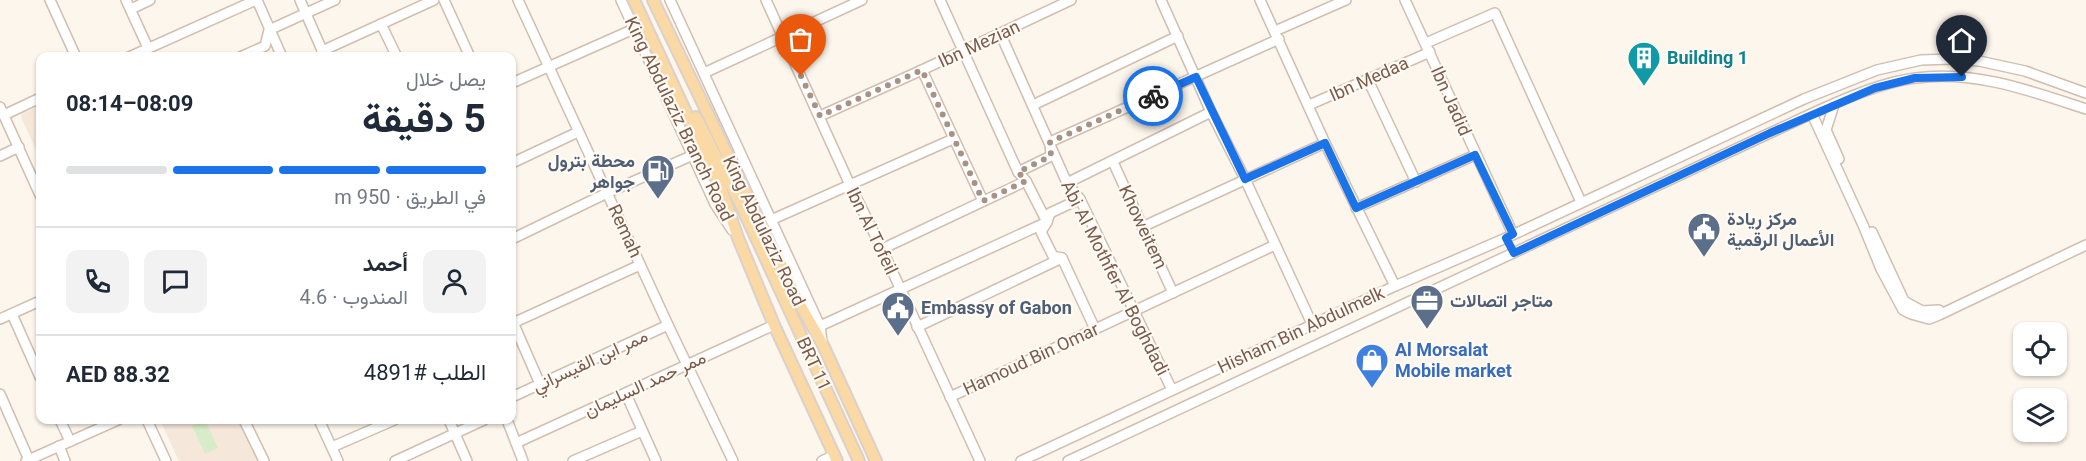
<!DOCTYPE html>
<html lang="ar">
<head>
<meta charset="utf-8">
<style>
  body { margin:0; font-family:Roboto,Vazirmatn,sans-serif; background:#f2f2f3; color:#1f2937; direction:rtl; height:100vh; display:flex; flex-direction:column; font-size:22px; white-space:nowrap }
  * { box-sizing:border-box; margin:0 }
  p { font-size:20px; color:#747a83 }
  .icon { flex:none; width:33px; height:33px; fill:none; stroke:currentColor; stroke-width:2; stroke-linecap:round; stroke-linejoin:round }
  .map { position:relative; flex:1; overflow:hidden; direction:ltr }
  .sheet { position:absolute; left:36px; top:52px; width:480px; height:372px; display:flex; flex-direction:column; background:#fff; border-radius:12px; box-shadow:0 2px 4px #0004; direction:rtl }
  .sheet>* { flex:none }
  .fabs { position:absolute; left:2013px; top:322px; display:grid; gap:12px }
  .fabs a { display:grid; place-items:center; width:54px; height:54px; border-radius:12px; background:#fff; box-shadow:0 2px 4px #0004; font-size:30px }
  .pin { position:absolute; display:grid; place-items:center; width:51px; height:51px; color:#fff; margin:-62px -26px; border-radius:50% 50% 50% 0; rotate:-45deg; box-shadow:0 0 6px #0007 }
  .pin .icon { rotate:45deg }
  .courier { position:absolute; display:grid; place-items:center; width:60px; height:60px; margin:-30px; border:4px solid #1a73e8; border-radius:50%; background:#fff; color:#222; box-shadow:0 2px 8px #0007 }
  .head em { font-style:normal; font-weight:700 }
  .head div { display:flex; flex-direction:column-reverse }
  .head { display:flex; align-items:center; justify-content:space-between; height:102px; padding:0 30px }
  h1 { font-size:39px; font-weight:700; line-height:45px }
  .bar { display:grid; grid-template-columns:repeat(4,1fr); gap:9px 6px; align-content:center; height:72px; padding:0 30px }
  .bar i { height:8px; border-radius:4px; background:#e0e1e3 }
  .bar .active { background:#1a73e8 }
  .bar p { grid-column:span 4 }
  .line { display:flex; align-items:center; gap:15px; padding:0 30px; border-top:2px solid #e0e1e3 }
  .line div { flex:1 }
  .round { display:grid; place-items:center; flex:none; width:63px; height:63px; border-radius:12px; background:#f2f2f3 }
  .map>svg:first-child { display:block }
  .residential { fill:#f5e8da }
  .green { fill:#d8ecc9 }
  .lines { fill:none; stroke-linecap:round; stroke-linejoin:round }
  .minor-casing { stroke:#d1beb0; stroke-width:12 }
  .major-casing { stroke:#dad1cd; stroke-width:14 }
  .minor { stroke:#fff; stroke-width:9 }
  .major { stroke:#fbd9a5; stroke-width:10 }
  .done { stroke:#a89285; stroke-width:6; stroke-dasharray:0 10.8 }
  .route { stroke:#1a73e8; stroke-width:8 }
  .labels { text-anchor:middle; stroke-width:4.5; stroke-linejoin:round; paint-order:stroke }
  .street-label { font-size:18px; fill:#7a5c4d; stroke:#fffaf3 }
  .culture-label { font-size:18px; font-weight:bold; fill:#0d838f; stroke:#fffaf3; text-anchor:start }
  .service-label { font-size:18px; font-weight:bold; fill:#4e5e75; stroke:#fffaf3; text-anchor:start }
  .shop-label { font-size:18px; font-weight:bold; fill:#366cbe; stroke:#fffaf3; text-anchor:start }
</style>
</head>
<body>
<div class="map">
<svg width="2086" height="461" viewBox="0 0 2086 461">
  <rect width="100%" height="100%" fill="#fdf6ec"/>
  <g class="residential">
    <path d="M40 105V159L21 117 22 114Z"/>
    <path d="M160 420H239L258 461H179Z"/>
  </g>
  <path class="green" d="M205 420 218 448 205 454 192 426Z"/>
  <g class="lines">
    <g class="minor-casing">
      <g id="minor">
        <path d="M50 0 76 57"/>
        <path d="M126 0 148 48"/>
        <path d="M257 0 282 57"/>
        <path d="M300 0 325 57"/>
        <path d="M444 0 470 57"/>
        <path d="M518 0 668 325 733 461"/>
        <path d="M621 0 715 204 732 230"/>
        <path d="M670 0 820 326 822 341"/>
        <path d="M766 0 850 185 882 249 980 461"/>
        <path d="M940 0 1018 172 1026 181 1047 222 1041 232 1053 256 1062 258 1095 329"/>
        <path d="M1161 0 1211 112 1245 179 1313 326"/>
        <path d="M1260 0 1325 143 1395 286"/>
        <path d="M1405 0 1513 234"/>
        <path d="M131 9 150 0"/>
        <path d="M381 24 397 57"/>
        <path d="M1275 31 1346 0"/>
        <path d="M1000 33 1067 183 1080 199 1172 390"/>
        <path d="M1426 43 1495 13 1581 202"/>
        <path d="M322 51 434 0"/>
        <path d="M129 57 256 0"/>
        <path d="M240 57 265 46 269 30 335 0"/>
        <path d="M922 70 983 201"/>
        <path d="M704 73 862 0"/>
        <path d="M1368 80 1416 182"/>
        <path d="M512 83 636 28"/>
        <path d="M1033 105 1178 36"/>
        <path d="M1309 105 1430 52"/>
        <path d="M1834 105 1826 130 1839 159"/>
        <path d="M0 107 40 195"/>
        <path d="M1812 114 1863 225 1881 269 1903 310 1911 314 1929 319 1939 315 2086 245"/>
        <path d="M4 115 40 98"/>
        <path d="M820 116 922 70 1071 0"/>
        <path d="M0 156 19 147"/>
        <path d="M1113 162 1173 293"/>
        <path d="M512 163 578 132"/>
        <path d="M1018 172 1051 156 1050 142 1279 39"/>
        <path d="M1067 183 1211 112"/>
        <path d="M1356 208 1475 155"/>
        <path d="M771 220 953 139"/>
        <path d="M1142 227 1325 143"/>
        <path d="M1872 232 1904 301 1922 311 1939 310"/>
        <path d="M512 239 607 193 693 155"/>
        <path d="M882 249 1026 181"/>
        <path d="M12 314 40 377"/>
        <path d="M0 319 40 301"/>
        <path d="M512 320 540 384"/>
        <path d="M513 323 640 265"/>
        <path d="M820 326 1047 222 1050 213 1080 199"/>
        <path d="M917 327 1062 258"/>
        <path d="M0 394 29 460"/>
        <path d="M626 394 656 461"/>
        <path d="M512 397 668 325"/>
        <path d="M950 397 1275 245"/>
        <path d="M60 420 70 441"/>
        <path d="M147 420 166 461"/>
        <path d="M244 420 264 461"/>
        <path d="M319 420 338 461"/>
        <path d="M449 420 467 461"/>
        <path d="M507 420 523 461"/>
        <path d="M516 443 774 325"/>
        <path d="M59 446 65 461"/>
        <path d="M332 447 394 420"/>
        <path d="M26 461 118 420"/>
        <path d="M395 461 484 420"/>
        <path d="M573 461 642 431"/>
        <path d="M822 461 834 455"/>
        <path d="M1021 461 1395 286 1506 238 1804 99 1877 70 1921 60 1951 59 1979 61 2025 71 2086 93"/>
        <path d="M1068 461 1770 133C1812 114 1871 83 1916 78 1975 70 2031 91 2086 109"/>
      </g>
    </g>
    <g class="major-casing">
      <g id="major">
        <path d="M634 0 721 188 738 238 774 325 837 461"/>
        <path d="M653 0 798 301 822 343 876 461"/>
        <path d="M696 117 739 201 859 461"/>
      </g>
    </g>
    <use href="#minor" class="minor"/>
    <use href="#major" class="major"/>
  </g>
  <g class="lines">
    <path class="done" d="M801 76 820 116 922 70 983 201 1026 181 1018 172 1051 156 1050 142 1153 96"/>
    <path class="route" d="M1153 96 1196 77 1245 179 1325 143 1356 208 1475 155 1513 234 1506 238 1514 253 1770 133 1875 88 1915 78 1962 77"/>
  </g>
  <defs>
    <g id="building-pin" transform="scale(1.725)"><path d="M0 17L-7.5 6A9.5 9.5 0 1 1 7.5 6Z" fill="#0f9aa8" stroke="#fffaf3"/><path d="M-4-6H4V6H1V3H-1V6H-4ZM-2.5-4.3h1.7v1.8h-1.7ZM.8-4.3h1.7v1.8H.8ZM-2.5-1h1.7V.8h-1.7ZM.8-1h1.7V.8H.8Z" fill="#fff"/></g>
    <g id="fuel-pin" transform="scale(1.725)"><path d="M0 17L-7.5 6A9.5 9.5 0 1 1 7.5 6Z" fill="#5c6f8a" stroke="#fffaf3"/><path d="M-5.5-6h7V0h2V4h1.3V-2.5L3-4.5l.8-.8L6-3V5H2.5V1h-1V6h-7ZM-4.2-4.7v3.2H.2V-4.7Z" fill="#fff"/></g>
    <g id="civic-pin" transform="scale(1.725)"><path d="M0 17L-7.5 6A9.5 9.5 0 1 1 7.5 6Z" fill="#5c6f8a" stroke="#fffaf3"/><path d="M-.6-6.5H3V-4.5H.6V-3L4-1V1h2V6H-6V1h2V-1L-.6-3ZM-1.2 2.5V6h2.4V2.5Z" fill="#fff"/></g>
    <g id="office-pin" transform="scale(1.725)"><path d="M0 17L-7.5 6A9.5 9.5 0 1 1 7.5 6Z" fill="#5c6f8a" stroke="#fffaf3"/><path d="M-6-3h4V-5.5h4V-3h4V5H-6ZM-1-4.5V-3h2v-1.5ZM-6 0V1H6V0Z" fill="#fff"/></g>
    <g id="shop-pin" transform="scale(1.725)"><path d="M0 17L-7.5 6A9.5 9.5 0 1 1 7.5 6Z" fill="#3f7fe0" stroke="#fffaf3"/><path d="M-5-2.5h2.3a2.7 3.5 0 0 1 5.4 0H5L5.5 6h-11ZM-1.5-2.5h3a1.5 2.3 0 0 0-3 0Z" fill="#fff"/></g>
  </defs>
  <g fill-rule="evenodd">
    <use href="#building-pin" x="1644" y="58"/>
    <use href="#fuel-pin" x="658" y="171"/>
    <use href="#civic-pin" x="1704" y="229"/>
    <use href="#office-pin" x="1427" y="301"/>
    <use href="#civic-pin" x="898" y="308"/>
    <use href="#shop-pin" x="1372" y="360"/>
  </g>
  <g class="labels">
    <g class="street-label">
      <text transform="translate(979 44) rotate(-25)" y="6">Ibn Mezian</text>
      <text transform="translate(1369 79) rotate(-24)" y="6">Ibn Medaa</text>
      <text transform="translate(1451 101) rotate(66)" y="6">Ibn Jadid</text>
      <text transform="translate(679 119) rotate(64)" y="6">King Abdulaziz Branch Road</text>
      <text transform="translate(1143 227) rotate(65)" y="6">Khoweitem</text>
      <text transform="translate(625 231) rotate(65)" y="6">Remah</text>
      <text transform="translate(764 231) rotate(64)" y="6">King Abdulaziz Road</text>
      <text transform="translate(872 231) rotate(64)" y="6">Ibn Al Tofeil</text>
      <text transform="translate(1115 278) rotate(63)" y="6">Abi Al Mothfer Al Boghdadi</text>
      <text transform="translate(1301 330) rotate(-25)" y="6">Hisham Bin Abdulmelk</text>
      <text transform="translate(1031 359) rotate(-25)" y="6">Hamoud Bin Omar</text>
      <text transform="translate(590 361) rotate(-25)" y="6">ممر ابن القيسراني</text>
      <text transform="translate(814 364) rotate(65)" y="6">BRT 11</text>
      <text transform="translate(645 384) rotate(-25)" y="6">ممر حمد السليمان</text>
    </g>
    <g class="culture-label">
      <text x="1667" y="64">Building 1</text>
    </g>
    <g class="service-label">
      <text x="635" y="167" text-anchor="end">محطة بترول<tspan x="635" dy="21">جواهر</tspan></text>
      <text x="1727" y="225">مركز ريادة<tspan x="1727" dy="21">الأعمال الرقمية</tspan></text>
      <text x="1450" y="307">متاجر اتصالات</text>
      <text x="921" y="314">Embassy of Gabon</text>
    </g>
    <g class="shop-label">
      <text x="1395" y="356">Al Morsalat<tspan x="1395" dy="21">Mobile market</tspan></text>
    </g>
  </g>
</svg>
<div class="fabs">
<a><svg class="icon" aria-label="locate" viewBox="0 0 24 24"><circle cx="12" cy="12" r="6"/><path d="M12 2v4M12 18v4M2 12h4M18 12h4"/></svg></a>
<a><svg class="icon" aria-label="layers" viewBox="0 0 24 24"><path d="M12 4l9 5-9 5-9-5zM3 14l9 5 9-5"/></svg></a>
</div>
<div class="pin" style="left:801px;top:76px;background:#ea580c"><svg class="icon" aria-label="bag" viewBox="0 0 24 24"><path d="M5 8h14l-1 12H6zM9 8a3 3 0 0 1 6 0"/></svg></div>
<div class="pin" style="left:1962px;top:77px;background:#1f2937"><svg class="icon" aria-label="home" viewBox="0 0 24 24"><path d="M3 11l9-7 9 7M6 9v11h12V9"/></svg></div>
<div class="courier" style="left:1153px;top:96px"><svg class="icon" aria-label="bike" viewBox="0 0 24 24"><circle cx="6" cy="16" r="4"/><circle cx="18" cy="16" r="4"/><path d="M6 16l4-8h5l3 8M10 8l3 8H6M13 5h3"/></svg></div>
<section class="sheet">
<div class="head"><div><h1>5 دقيقة</h1><p>يصل خلال</p></div><em>08:09–08:14</em></div>
<div class="bar"><i class="active"></i><i class="active"></i><i class="active"></i><i></i><p>في الطريق · 950 m</p></div>
<div class="line" style="height:108px"><a class="round"><svg class="icon" aria-label="person" viewBox="0 0 24 24"><circle cx="12" cy="8" r="4"/><path d="M4 21q1-7 8-7t8 7"/></svg></a><div><b>أحمد</b><p>المندوب · 4.6</p></div><a class="round"><svg class="icon" aria-label="chat" viewBox="0 0 24 24"><path d="M4 5h16v11H9l-5 4z"/></svg></a><a class="round"><svg class="icon" aria-label="phone" viewBox="0 0 24 24"><path d="M5 4h4l2 5-3 2q2 4 5 5l2-3 5 2v4C11 20 4 13 5 4z"/></svg></a></div>
<div class="line" style="height:78px"><div>الطلب #4891</div><b>AED 88.32</b></div>
</section>
</div>
</body>
</html>
